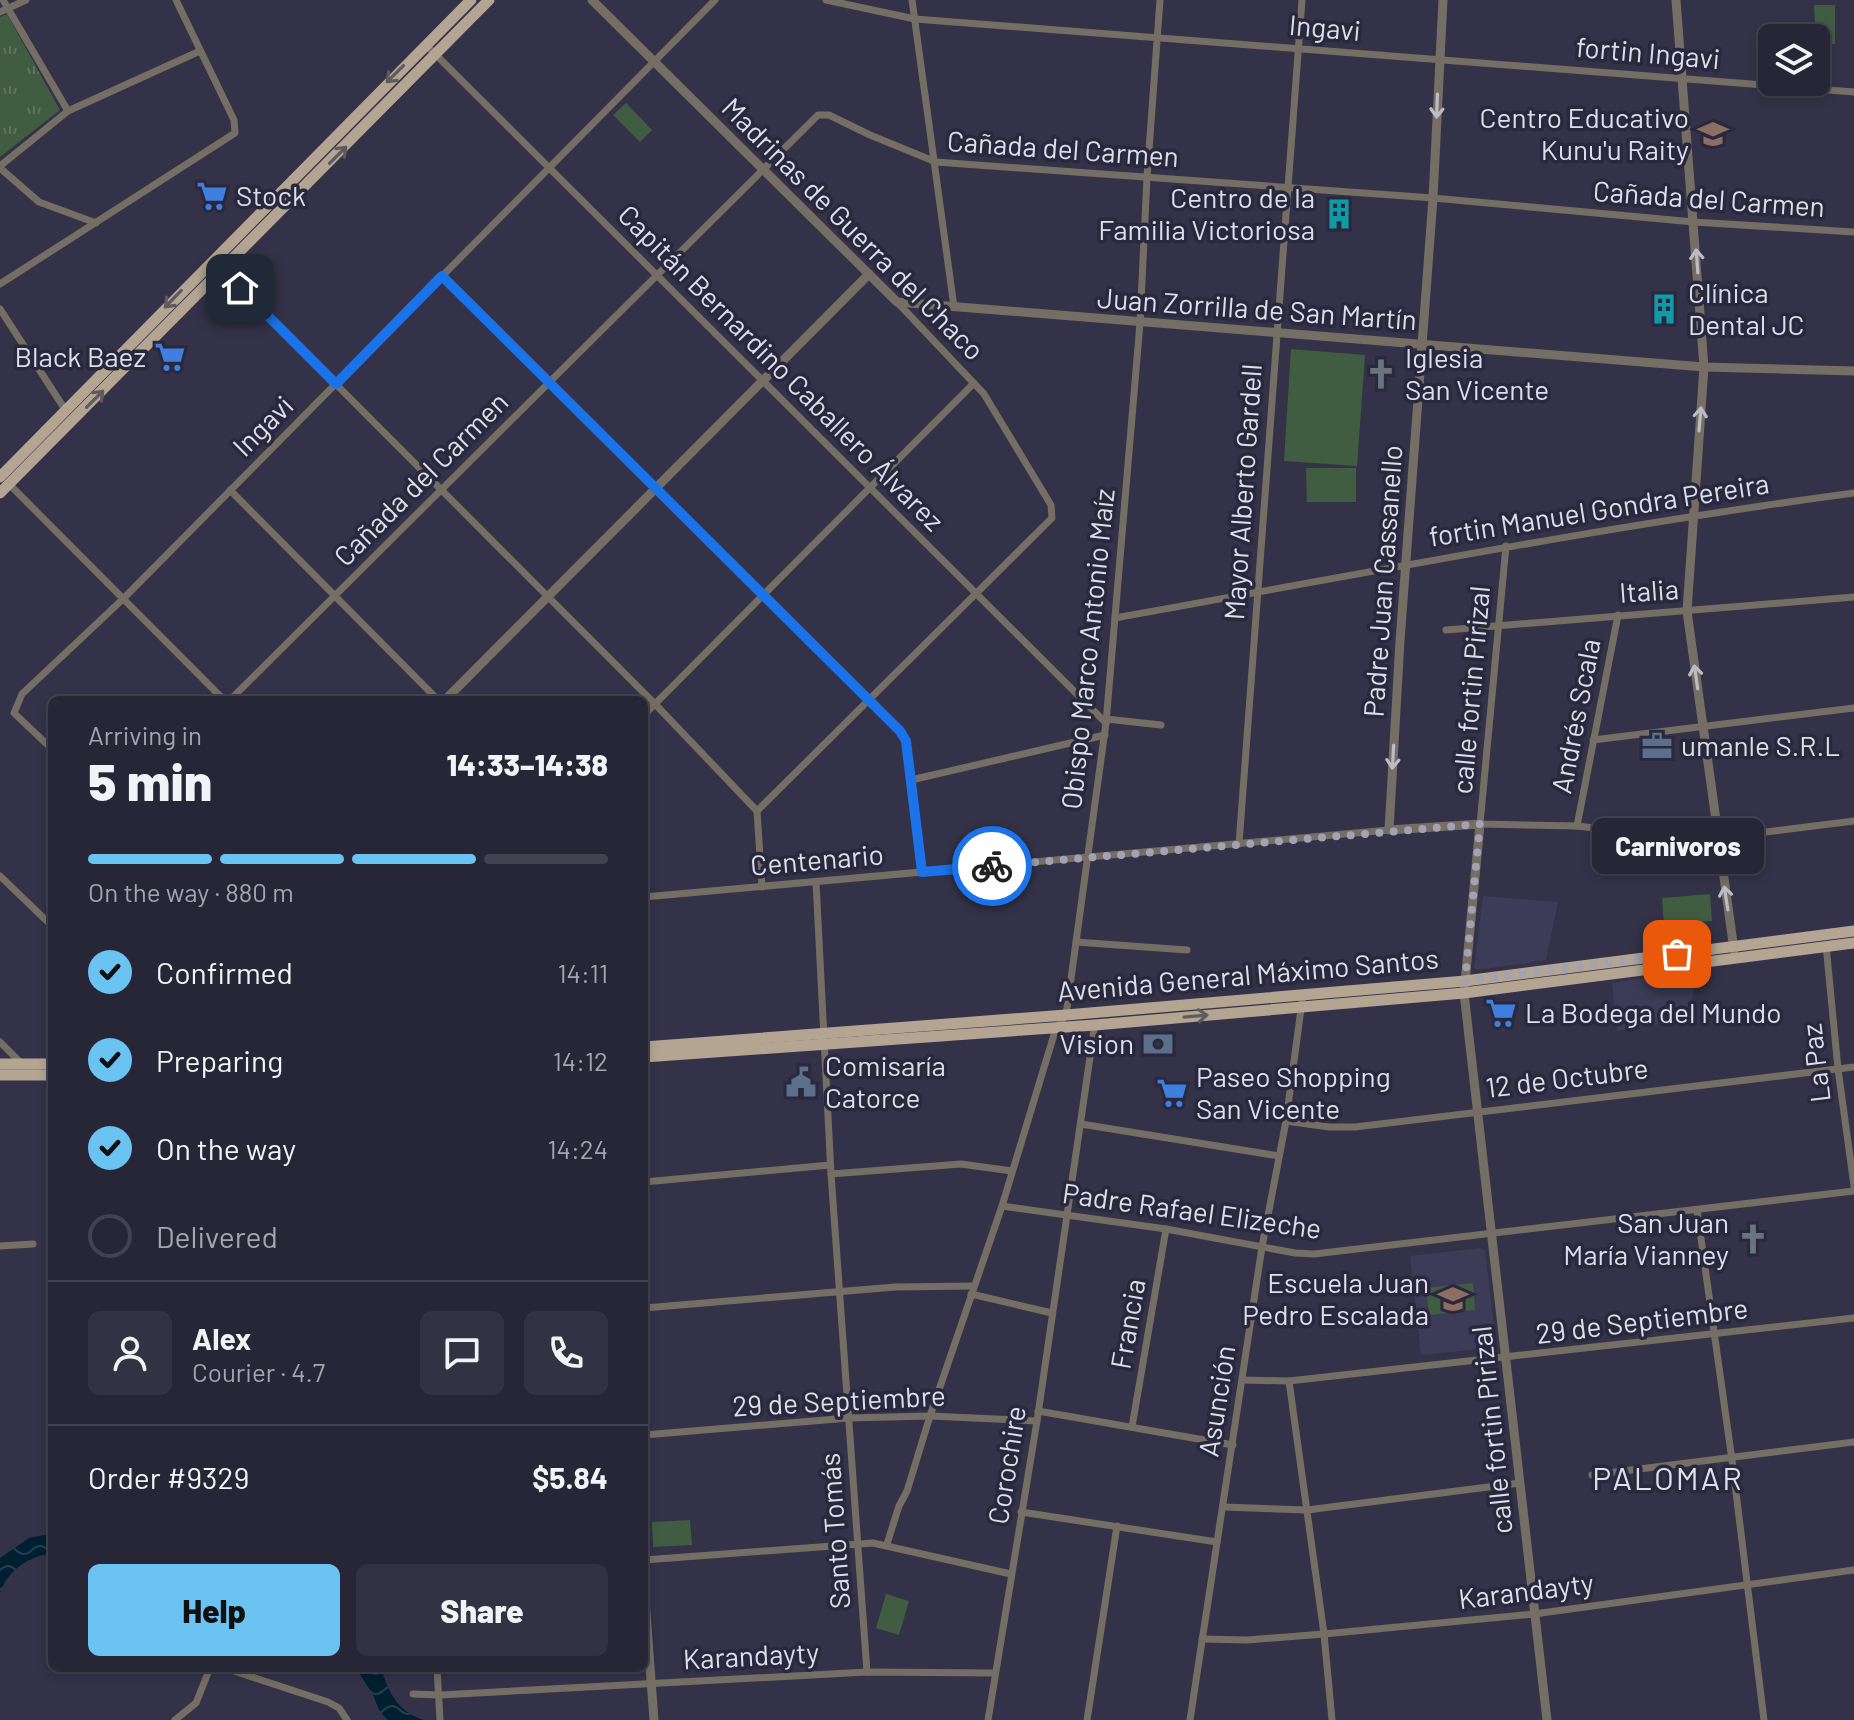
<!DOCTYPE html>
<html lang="en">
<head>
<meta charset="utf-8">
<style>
  body { margin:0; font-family:Barlow,sans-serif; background:#323242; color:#f1f3f6; height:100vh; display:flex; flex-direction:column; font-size:30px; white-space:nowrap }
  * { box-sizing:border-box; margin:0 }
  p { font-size:26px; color:#a4a5ad }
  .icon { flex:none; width:44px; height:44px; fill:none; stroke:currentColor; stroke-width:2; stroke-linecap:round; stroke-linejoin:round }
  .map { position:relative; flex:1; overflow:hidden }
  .sheet { position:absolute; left:48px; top:696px; width:600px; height:976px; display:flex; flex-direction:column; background:#262636; border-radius:12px; box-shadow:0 4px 12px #0003,0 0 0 2px #424351 }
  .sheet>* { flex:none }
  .fabs { position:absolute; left:1758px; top:24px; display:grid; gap:16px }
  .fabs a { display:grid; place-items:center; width:72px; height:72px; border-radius:12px; background:#262636; box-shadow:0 4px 12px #0003,0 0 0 2px #424351; font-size:40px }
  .pin { position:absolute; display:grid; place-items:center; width:68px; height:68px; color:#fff; margin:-34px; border-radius:16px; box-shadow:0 4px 12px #0006 }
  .courier { position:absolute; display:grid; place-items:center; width:80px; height:80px; margin:-40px; border:6px solid #1a73e8; border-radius:50%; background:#fff; color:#222; box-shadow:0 2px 10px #0007 }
  .bubble { position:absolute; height:56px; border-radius:12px; background:#262636; box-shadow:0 4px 12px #0003,0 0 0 2px #424351; font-size:26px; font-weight:800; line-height:56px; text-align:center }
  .summary em { font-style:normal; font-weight:800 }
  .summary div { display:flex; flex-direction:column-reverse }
  .summary { display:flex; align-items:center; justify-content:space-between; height:136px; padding:0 40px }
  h1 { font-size:52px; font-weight:800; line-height:60px }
  .bar { display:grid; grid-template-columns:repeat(4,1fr); gap:12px 8px; align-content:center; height:96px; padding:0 40px }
  .bar i { height:10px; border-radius:6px; background:#424351 }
  .bar .selected { background:#6bc3f2 }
  .bar p { grid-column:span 4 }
  .line { display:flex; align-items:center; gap:20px; padding:0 40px; border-top:2px solid #424351 }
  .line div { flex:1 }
  .round { display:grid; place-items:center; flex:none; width:84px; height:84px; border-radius:12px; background:#323242 }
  ol { padding:0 40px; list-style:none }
  li { display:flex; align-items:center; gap:24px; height:88px }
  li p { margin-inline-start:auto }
  li .icon { padding:8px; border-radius:50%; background:#6bc3f2; color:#111; stroke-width:4 }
  li:last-child { color:#a4a5ad }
  li i { width:44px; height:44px; border:4px solid #424351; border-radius:50% }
  .button { display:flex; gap:16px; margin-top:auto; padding:16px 40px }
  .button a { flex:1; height:92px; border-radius:12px; background:#6bc3f2; color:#111; font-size:32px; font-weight:800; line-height:92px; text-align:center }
  .button a+a { background:#323242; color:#f1f3f6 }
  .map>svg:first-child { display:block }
  .built { fill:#3d3c58 }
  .grass { fill:#415d41 }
  .park { fill:url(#park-tufts) }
  .water { fill:url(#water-waves) }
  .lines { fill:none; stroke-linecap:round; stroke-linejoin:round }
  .minor { stroke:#746e64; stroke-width:7 }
  .tertiary { stroke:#746e64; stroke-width:9 }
  .primary { stroke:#b3a591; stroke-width:11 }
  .oneway { stroke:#605a5f }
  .oneway2 { stroke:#bebcc3 }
  .done { stroke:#a2a2b3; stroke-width:8; stroke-dasharray:0 14.4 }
  .route { stroke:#1a73e8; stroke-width:10 }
  .labels { text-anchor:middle; stroke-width:7; stroke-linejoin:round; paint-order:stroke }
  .street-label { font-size:28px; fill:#dddeec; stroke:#29283d }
  .poi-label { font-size:28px; fill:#dddeec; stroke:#29283d; text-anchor:start }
  .quarter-label { font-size:32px; letter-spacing:2px; fill:#dddeec; stroke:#29283d }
</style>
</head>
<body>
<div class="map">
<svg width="1854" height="1720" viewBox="0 0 1854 1720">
  <defs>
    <pattern id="park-tufts" width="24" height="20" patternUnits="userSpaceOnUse" patternTransform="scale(2)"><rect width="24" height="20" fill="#415d41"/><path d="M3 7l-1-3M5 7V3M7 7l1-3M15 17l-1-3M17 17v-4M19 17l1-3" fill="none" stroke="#5c745d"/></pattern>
    <pattern id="water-waves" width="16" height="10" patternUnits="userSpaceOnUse" patternTransform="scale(2)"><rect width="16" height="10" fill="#001f31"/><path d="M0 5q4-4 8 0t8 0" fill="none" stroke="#253f4f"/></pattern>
  </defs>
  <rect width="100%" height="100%" fill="#333248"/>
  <g class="built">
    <path d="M1483 896 1558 902 1546 960 1477 970 1474 968Z"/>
    <path d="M1695 970 1690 1019 1617 1031 1612 983Z"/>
    <path d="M1481 1248 1485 1251 1496 1341 1490 1348 1421 1355 1410 1256Z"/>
  </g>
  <g class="grass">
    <path d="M1814 5H1835V44H1816Z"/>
    <path d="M626 103 652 130 640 142 613 115Z"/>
    <path d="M1291 349 1365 355 1357 466 1284 461Z"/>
    <path d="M1306 468H1356V502H1307Z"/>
    <path d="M1710 894 1712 921 1664 925 1662 898Z"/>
    <path d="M1473 1283 1475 1310 1429 1315 1426 1288Z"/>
    <path d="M690 1520 692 1545 653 1547 652 1522Z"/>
    <path d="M886 1594 909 1601 899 1635 876 1628Z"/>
  </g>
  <path class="park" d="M7 14 60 110 0 157V17Z"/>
  <g class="water">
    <path d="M44 1535 52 1536V1553C28 1557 8 1570 0 1593V1558L29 1538Z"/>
    <path d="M357 1668H381C388 1692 399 1713 424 1720H388C379 1712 378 1708 374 1697 370 1688 362 1680 357 1668Z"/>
  </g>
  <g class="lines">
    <g class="minor">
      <path d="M3 0 68 111"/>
      <path d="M826 0 915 19 1854 92"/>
      <path d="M912 0 954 307"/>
      <path d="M0 12 26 0"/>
      <path d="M425 44 1106 723"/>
      <path d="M0 166 68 111 200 51"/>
      <path d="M0 168 39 202 96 223"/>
      <path d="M212 260 655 704 757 811 762 887"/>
      <path d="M442 276 900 731 906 741 922 872"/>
      <path d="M0 284 235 133 234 120 176 0"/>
      <path d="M0 309 66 411"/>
      <path d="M8 483 224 700"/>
      <path d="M230 490 438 700"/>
      <path d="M1506 546 1480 824 1577 826 1689 839 1717 838 1854 821"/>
      <path d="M1115 618C1361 574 1606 526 1854 493"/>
      <path d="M1446 630 1854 597"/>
      <path d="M230 700 818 115H829L870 135 936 162 1433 198 1694 222 1854 232"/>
      <path d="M644 715 974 383"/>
      <path d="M1106 719 1161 725"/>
      <path d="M1593 740 1854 708"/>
      <path d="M52 749 14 713 22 694 124 598 715 0"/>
      <path d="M911 780 1105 735"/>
      <path d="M757 811 1052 518 1051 505 984 394 897 302"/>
      <path d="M1577 826 1618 615"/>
      <path d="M1239 844 1302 0"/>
      <path d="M0 876 52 926"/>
      <path d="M816 882 831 1174 867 1672"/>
      <path d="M644 897 1389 830"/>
      <path d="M1076 942 1187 950"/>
      <path d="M1826 945 1838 1069 1854 1186"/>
      <path d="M0 1042 21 1063"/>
      <path d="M1286 1121 1329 1127H1355L1854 1067"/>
      <path d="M1081 1124 1279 1156"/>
      <path d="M831 1174 961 1164 1012 1171"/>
      <path d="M644 1182 830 1165"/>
      <path d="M1002 1206 1166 1229 1295 1253 1314 1254 1854 1191"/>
      <path d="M1697 1210 1732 1460 1764 1720"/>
      <path d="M0 1246 33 1244"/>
      <path d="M971 1294 1052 1313"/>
      <path d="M644 1308 895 1287 973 1286"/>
      <path d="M1243 1380 1289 1381 1854 1318"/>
      <path d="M1289 1381 1324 1634 1332 1720"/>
      <path d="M1038 1411 1233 1445"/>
      <path d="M1132 1427 1166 1229"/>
      <path d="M644 1435 849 1418 930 1416 1037 1421"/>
      <path d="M1592 1475 1854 1442"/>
      <path d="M1223 1507 1307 1510 1520 1483"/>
      <path d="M1021 1512 1217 1542"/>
      <path d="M887 1544 899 1506 907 1491 930 1416 1002 1206 1056 1028 1066 1015 1106 723 1140 323 1147 177 1160 0"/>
      <path d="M644 1560 873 1543 1011 1574"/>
      <path d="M1202 1639 1247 1640 1324 1634 1534 1614 1854 1570"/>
      <path d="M225 1668 328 1702 339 1708 347 1720"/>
      <path d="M437 1668 440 1720"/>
      <path d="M413 1694 440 1695 867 1672 995 1673"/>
      <path d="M175 1720 196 1703 210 1668"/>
      <path d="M988 1720 1037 1421 1095 1023"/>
      <path d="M1087 1720 1117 1526"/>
      <path d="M1190 1720 1262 1247 1286 1121 1303 994"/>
    </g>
    <g class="tertiary">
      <path d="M592 0 897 302 1704 367 1854 371"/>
      <path d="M1443 0 1433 198 1400 641 1389 830 1480 824 1464 993 1547 1720"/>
      <path d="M1676 0 1704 367 1687 611 1734 950"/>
      <path d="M445 700 869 274"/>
      <path d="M644 1586 654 1720"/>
    </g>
    <g class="primary">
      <path d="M0 477 471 0"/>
      <path d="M0 493 489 0"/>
      <path d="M644 1047 1066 1015 1465 981 1854 931"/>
      <path d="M644 1057 1095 1025 1464 993 1854 943"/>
      <path d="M0 1064H52"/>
      <path d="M0 1075H52"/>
    </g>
  </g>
  <defs><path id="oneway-shaft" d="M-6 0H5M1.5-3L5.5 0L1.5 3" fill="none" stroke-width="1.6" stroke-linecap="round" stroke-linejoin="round" transform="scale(2)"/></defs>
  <g class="oneway">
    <use href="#oneway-shaft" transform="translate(395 74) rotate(135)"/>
    <use href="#oneway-shaft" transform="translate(338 155) rotate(-45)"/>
    <use href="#oneway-shaft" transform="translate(173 299) rotate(134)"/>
    <use href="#oneway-shaft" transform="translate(95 399) rotate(-45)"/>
    <use href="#oneway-shaft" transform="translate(1196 1016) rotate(-5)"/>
  </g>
  <g class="oneway2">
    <use href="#oneway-shaft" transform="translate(1437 106) rotate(92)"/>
    <use href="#oneway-shaft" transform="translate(1697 261) rotate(-94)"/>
    <use href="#oneway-shaft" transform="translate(1700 419) rotate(-85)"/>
    <use href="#oneway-shaft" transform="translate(1696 677) rotate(-98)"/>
    <use href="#oneway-shaft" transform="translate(1393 757) rotate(93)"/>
    <use href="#oneway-shaft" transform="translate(1726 898) rotate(-99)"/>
  </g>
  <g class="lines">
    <path class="done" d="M992 866 1480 824 1465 981 1677 954"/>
    <path class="route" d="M240 288 336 384 442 276 900 731 906 741 922 872 992 866"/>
  </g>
  <defs>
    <g id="school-bare" transform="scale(2.4)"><path d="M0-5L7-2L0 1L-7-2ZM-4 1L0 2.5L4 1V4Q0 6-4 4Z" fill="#8d6e63" stroke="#29283d" stroke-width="2.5" paint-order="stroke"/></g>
    <g id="supermarket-bare" transform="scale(2.4)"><path d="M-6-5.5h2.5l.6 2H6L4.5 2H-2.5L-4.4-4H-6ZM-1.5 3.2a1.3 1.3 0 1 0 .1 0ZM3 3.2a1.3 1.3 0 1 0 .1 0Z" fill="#3f7fe0" stroke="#29283d" stroke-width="2.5" paint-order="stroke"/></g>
    <g id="building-bare" transform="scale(2.4)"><path d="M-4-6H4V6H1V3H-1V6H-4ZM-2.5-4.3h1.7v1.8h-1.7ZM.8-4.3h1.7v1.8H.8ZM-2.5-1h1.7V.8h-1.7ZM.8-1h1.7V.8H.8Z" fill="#0f9aa8" stroke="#29283d" stroke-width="2.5" paint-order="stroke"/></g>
    <g id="church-bare" transform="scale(2.4)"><path d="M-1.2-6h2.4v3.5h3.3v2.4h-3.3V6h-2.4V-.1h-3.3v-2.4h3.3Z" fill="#6b7280" stroke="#29283d" stroke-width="2.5" paint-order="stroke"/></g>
    <g id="office-bare" transform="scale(2.4)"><path d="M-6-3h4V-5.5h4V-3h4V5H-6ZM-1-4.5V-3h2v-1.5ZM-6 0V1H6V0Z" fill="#5c6f8a" stroke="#29283d" stroke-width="2.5" paint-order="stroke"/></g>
    <g id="bank-bare" transform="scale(2.4)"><path d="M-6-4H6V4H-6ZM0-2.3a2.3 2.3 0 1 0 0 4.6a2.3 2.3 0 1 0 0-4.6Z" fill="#5c6f8a" stroke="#29283d" stroke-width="2.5" paint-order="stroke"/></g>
    <g id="civic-bare" transform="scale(2.4)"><path d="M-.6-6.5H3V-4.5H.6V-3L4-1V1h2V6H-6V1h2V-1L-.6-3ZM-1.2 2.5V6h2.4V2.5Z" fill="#5c6f8a" stroke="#29283d" stroke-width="2.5" paint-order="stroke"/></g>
  </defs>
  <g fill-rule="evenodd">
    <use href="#school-bare" x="1713" y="134"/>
    <use href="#supermarket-bare" x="212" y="196"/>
    <use href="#building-bare" x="1339" y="214"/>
    <use href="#building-bare" x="1664" y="309"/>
    <use href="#supermarket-bare" x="170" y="357"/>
    <use href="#church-bare" x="1381" y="374"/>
    <use href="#office-bare" x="1657" y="746"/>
    <use href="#supermarket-bare" x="1501" y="1013"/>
    <use href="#bank-bare" x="1158" y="1044"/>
    <use href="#civic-bare" x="801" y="1082"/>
    <use href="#supermarket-bare" x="1172" y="1093"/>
    <use href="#church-bare" x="1753" y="1239"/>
    <use href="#school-bare" x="1453" y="1299"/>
  </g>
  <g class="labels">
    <g class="street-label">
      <text transform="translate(1325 28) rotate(5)" y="10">Ingavi</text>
      <text transform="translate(1648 53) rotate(5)" y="10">fortin Ingavi</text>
      <text transform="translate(1063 149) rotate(4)" y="10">Cañada del Carmen</text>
      <text transform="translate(1709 199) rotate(4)" y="10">Cañada del Carmen</text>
      <text transform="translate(853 229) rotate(45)" y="10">Madrinas de Guerra del Chaco</text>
      <text transform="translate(1257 309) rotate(4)" y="10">Juan Zorrilla de San Martín</text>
      <text transform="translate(781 368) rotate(45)" y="10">Capitán Bernardino Caballero Álvarez</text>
      <text transform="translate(263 426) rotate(-45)" y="10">Ingavi</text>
      <text transform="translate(421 479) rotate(-45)" y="10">Cañada del Carmen</text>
      <text transform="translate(1243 492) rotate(-86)" y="10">Mayor Alberto Gardell</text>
      <text transform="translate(1599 510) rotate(-9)" y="10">fortin Manuel Gondra Pereira</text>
      <text transform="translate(1383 581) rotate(-86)" y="10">Padre Juan Cassanello</text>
      <text transform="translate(1649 591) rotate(-4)" y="10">Italia</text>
      <text transform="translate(1088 649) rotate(-84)" y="10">Obispo Marco Antonio Maíz</text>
      <text transform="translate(1471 690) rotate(-85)" y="10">calle fortin Pirizal</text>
      <text transform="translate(1576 716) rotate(-79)" y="10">Andrés Scala</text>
      <text transform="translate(817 860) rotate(-5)" y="10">Centenario</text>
      <text transform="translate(1248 975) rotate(-5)" y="10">Avenida General Máximo Santos</text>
      <text transform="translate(1816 1063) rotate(-97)" y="10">La Paz</text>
      <text transform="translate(1567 1078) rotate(-7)" y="10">12 de Octubre</text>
      <text transform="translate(1192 1211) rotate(8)" y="10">Padre Rafael Elizeche</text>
      <text transform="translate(1642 1321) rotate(-7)" y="10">29 de Septiembre</text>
      <text transform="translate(1128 1324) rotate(-80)" y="10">Francia</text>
      <text transform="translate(839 1401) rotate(-3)" y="10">29 de Septiembre</text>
      <text transform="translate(1217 1401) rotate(-81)" y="10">Asunción</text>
      <text transform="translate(1492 1430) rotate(-96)" y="10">calle fortin Pirizal</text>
      <text transform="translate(1007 1465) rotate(-81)" y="10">Corochire</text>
      <text transform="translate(835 1531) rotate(-94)" y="10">Santo Tomás</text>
      <text transform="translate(1526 1591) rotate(-7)" y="10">Karandayty</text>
      <text transform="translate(751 1656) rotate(-3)" y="10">Karandayty</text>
    </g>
    <g class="poi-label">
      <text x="1689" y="128" text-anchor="end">Centro Educativo<tspan x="1689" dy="32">Kunu'u Raity</tspan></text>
      <text x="236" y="206">Stock</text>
      <text x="1315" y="208" text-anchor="end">Centro de la<tspan x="1315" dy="32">Familia Victoriosa</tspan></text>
      <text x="1688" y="303">Clínica<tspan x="1688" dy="32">Dental JC</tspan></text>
      <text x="146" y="367" text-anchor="end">Black Baez</text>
      <text x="1405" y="368">Iglesia<tspan x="1405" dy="32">San Vicente</tspan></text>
      <text x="1681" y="756">umanle S.R.L</text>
      <text x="1525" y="1023">La Bodega del Mundo</text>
      <text x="1134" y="1054" text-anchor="end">Vision</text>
      <text x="825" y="1076">Comisaría<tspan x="825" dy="32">Catorce</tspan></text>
      <text x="1196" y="1087">Paseo Shopping<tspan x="1196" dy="32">San Vicente</tspan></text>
      <text x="1729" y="1233" text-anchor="end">San Juan<tspan x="1729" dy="32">María Vianney</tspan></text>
      <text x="1429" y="1293" text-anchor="end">Escuela Juan<tspan x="1429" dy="32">Pedro Escalada</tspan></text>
    </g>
    <g class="quarter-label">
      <text x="1668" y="1490">PALOMAR</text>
    </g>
  </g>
</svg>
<div class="fabs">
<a><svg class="icon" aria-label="layers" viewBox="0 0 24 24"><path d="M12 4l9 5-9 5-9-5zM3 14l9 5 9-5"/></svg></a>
</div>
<div class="pin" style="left:1677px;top:954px;background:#ea580c"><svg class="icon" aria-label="bag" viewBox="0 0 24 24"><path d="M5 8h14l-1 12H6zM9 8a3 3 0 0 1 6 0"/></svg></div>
<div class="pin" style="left:240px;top:288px;background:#1f2937"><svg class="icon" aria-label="home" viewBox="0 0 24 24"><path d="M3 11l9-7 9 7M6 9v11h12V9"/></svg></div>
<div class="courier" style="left:992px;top:866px"><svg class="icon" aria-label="bike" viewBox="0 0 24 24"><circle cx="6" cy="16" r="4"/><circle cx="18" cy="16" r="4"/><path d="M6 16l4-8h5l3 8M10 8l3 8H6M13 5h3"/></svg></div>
<div class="bubble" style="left:1592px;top:818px;width:172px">Carnivoros</div>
<section class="sheet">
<div class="summary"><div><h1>5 min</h1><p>Arriving in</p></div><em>14:33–14:38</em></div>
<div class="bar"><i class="selected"></i><i class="selected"></i><i class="selected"></i><i></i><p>On the way · 880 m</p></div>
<ol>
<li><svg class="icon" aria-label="check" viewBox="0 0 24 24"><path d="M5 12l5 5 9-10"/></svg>Confirmed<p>14:11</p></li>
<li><svg class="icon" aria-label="check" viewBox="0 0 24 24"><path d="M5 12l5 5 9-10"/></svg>Preparing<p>14:12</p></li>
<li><svg class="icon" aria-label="check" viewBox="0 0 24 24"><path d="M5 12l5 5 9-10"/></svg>On the way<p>14:24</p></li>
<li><i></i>Delivered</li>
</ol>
<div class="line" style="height:144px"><a class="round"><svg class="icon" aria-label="person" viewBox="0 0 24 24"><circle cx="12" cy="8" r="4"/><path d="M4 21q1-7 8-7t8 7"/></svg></a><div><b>Alex</b><p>Courier · 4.7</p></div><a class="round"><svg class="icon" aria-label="chat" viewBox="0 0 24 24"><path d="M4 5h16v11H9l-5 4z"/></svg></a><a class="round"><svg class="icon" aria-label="phone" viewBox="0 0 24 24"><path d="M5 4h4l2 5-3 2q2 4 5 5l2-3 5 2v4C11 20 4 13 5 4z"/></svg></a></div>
<div class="line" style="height:104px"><div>Order #9329</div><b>$5.84</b></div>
<div class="button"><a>Help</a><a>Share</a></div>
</section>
</div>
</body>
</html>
